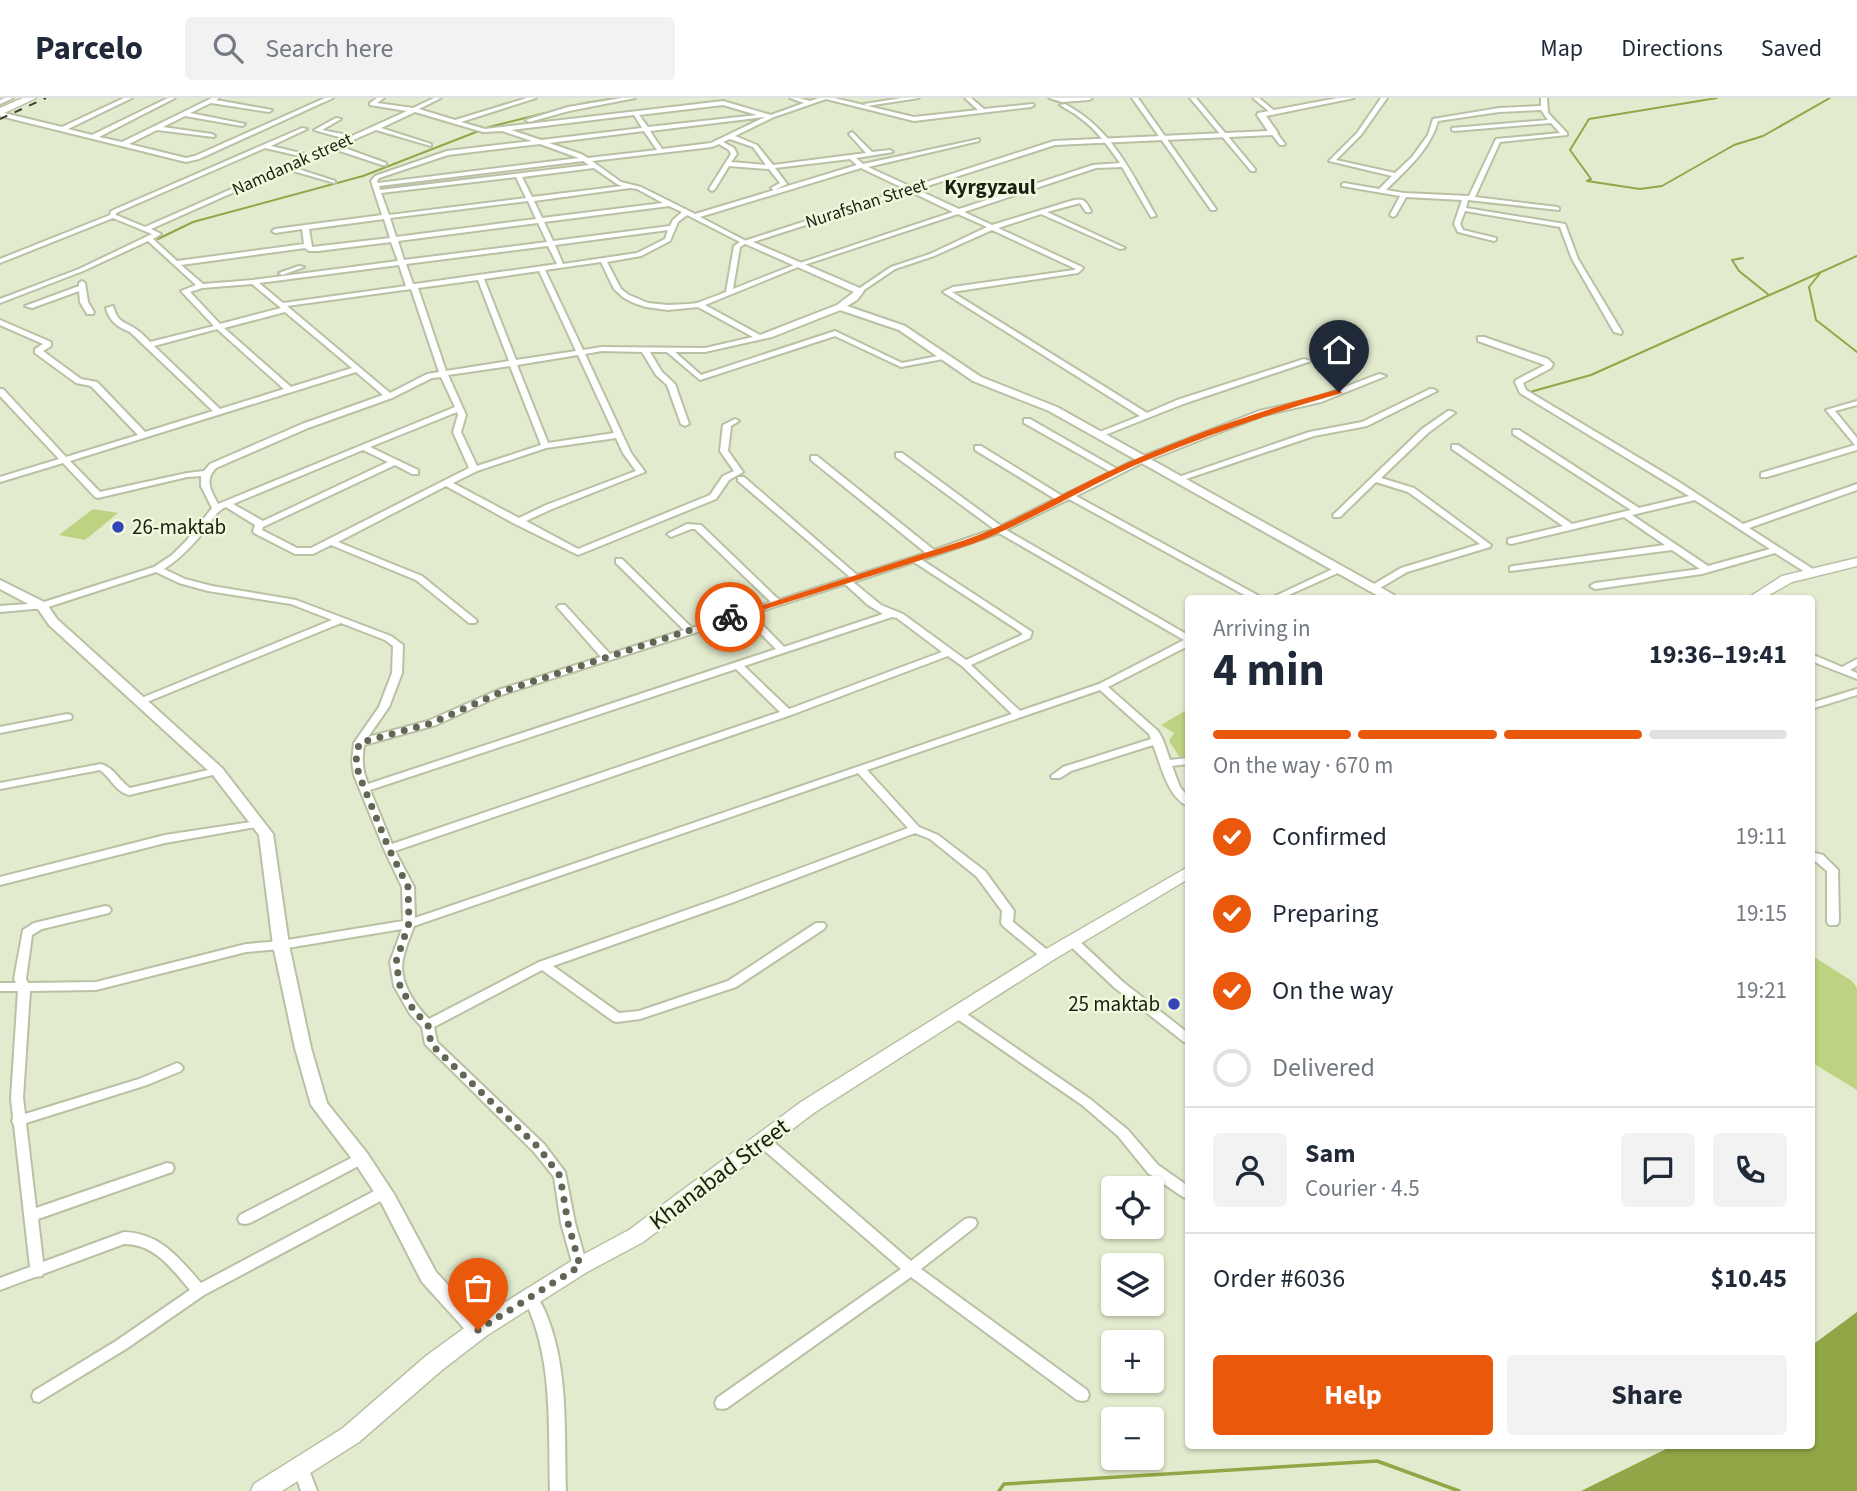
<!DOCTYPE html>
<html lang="en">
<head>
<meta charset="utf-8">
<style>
  body { margin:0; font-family:"Source Sans 3",sans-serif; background:#f2f2f3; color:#1f2937; height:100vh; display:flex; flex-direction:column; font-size:26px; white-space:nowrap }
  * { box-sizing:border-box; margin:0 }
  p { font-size:23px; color:#747a83 }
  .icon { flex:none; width:38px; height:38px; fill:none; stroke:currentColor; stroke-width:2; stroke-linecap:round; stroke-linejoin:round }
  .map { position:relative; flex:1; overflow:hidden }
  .panel { position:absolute; left:1185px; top:497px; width:630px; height:854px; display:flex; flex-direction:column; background:#fff; border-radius:7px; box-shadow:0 2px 5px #0004 }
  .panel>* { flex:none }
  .controls { position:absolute; left:1101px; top:1078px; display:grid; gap:14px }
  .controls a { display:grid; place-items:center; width:63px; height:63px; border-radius:7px; background:#fff; box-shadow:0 2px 5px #0004; font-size:35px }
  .pin { position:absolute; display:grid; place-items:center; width:60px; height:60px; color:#fff; margin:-72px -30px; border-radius:50% 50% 50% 0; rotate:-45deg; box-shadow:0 0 7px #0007 }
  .pin .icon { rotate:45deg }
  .courier { position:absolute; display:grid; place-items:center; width:70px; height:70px; margin:-35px; border:5px solid #ea580c; border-radius:50%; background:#fff; color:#222; box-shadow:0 2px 9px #0007 }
  .summary em { font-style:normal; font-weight:700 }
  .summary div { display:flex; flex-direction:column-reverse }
  .summary { display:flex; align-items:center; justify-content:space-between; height:119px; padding:0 28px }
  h1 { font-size:46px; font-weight:700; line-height:52px }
  .bar { display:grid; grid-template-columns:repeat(4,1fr); gap:10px 7px; align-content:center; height:84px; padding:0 28px }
  .bar i { height:9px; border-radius:5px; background:#e0e1e3 }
  .bar .on { background:#ea580c }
  .bar p { grid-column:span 4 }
  .line { display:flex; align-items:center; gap:18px; padding:0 28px; border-top:2px solid #e0e1e3 }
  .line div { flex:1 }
  .round { display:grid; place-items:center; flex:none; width:74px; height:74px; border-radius:7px; background:#f2f2f3 }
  ol { padding:0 28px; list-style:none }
  li { display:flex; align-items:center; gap:21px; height:77px }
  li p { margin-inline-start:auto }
  li .icon { padding:7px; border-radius:50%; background:#ea580c; color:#fff; stroke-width:4 }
  li:last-child { color:#747a83 }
  li i { width:38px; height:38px; border:4px solid #e0e1e3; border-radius:50% }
  .primary-button { display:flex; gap:14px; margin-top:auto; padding:14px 28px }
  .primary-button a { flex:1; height:80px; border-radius:7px; background:#ea580c; color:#fff; font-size:28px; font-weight:700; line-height:80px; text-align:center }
  .primary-button a+a { background:#f2f2f3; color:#1f2937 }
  header { display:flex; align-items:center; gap:42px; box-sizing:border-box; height:98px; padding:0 35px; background:#fff; border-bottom:2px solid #e0e1e3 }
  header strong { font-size:33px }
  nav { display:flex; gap:38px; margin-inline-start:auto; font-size:24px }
  .search { width:490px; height:63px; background:#f2f2f3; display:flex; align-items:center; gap:18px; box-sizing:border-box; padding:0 24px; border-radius:7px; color:#747a83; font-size:26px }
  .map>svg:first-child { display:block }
  .green { fill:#bed382 }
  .water { fill:#91a747 }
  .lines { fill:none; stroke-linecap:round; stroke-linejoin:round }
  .stream-far1 { stroke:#91a747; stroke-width:2 }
  .stream { stroke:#91a747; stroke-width:3.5 }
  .minor-casing { stroke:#b9c1a5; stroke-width:4 }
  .tertiary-casing { stroke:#b9c1a5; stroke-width:4 }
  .secondary-casing { stroke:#b9c1a5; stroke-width:3 }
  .primary-casing { stroke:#b9c1a5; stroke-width:3 }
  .minor { fill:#fff; fill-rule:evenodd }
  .tertiary { fill:#fff; fill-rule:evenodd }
  .secondary { fill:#fff; fill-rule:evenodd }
  .primary { fill:#fff; fill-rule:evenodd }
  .rail { stroke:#3a3e30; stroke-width:2; stroke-dasharray:8 8; stroke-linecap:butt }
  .route { fill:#ea580c }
  .done { stroke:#626655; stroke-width:7; stroke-dasharray:0 12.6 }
  .poi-dot { fill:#3345b7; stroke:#f0f9db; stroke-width:2.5 }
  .labels { text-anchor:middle; stroke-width:5; stroke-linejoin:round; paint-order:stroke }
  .far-street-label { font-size:18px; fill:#1c1f14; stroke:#f0f9db }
  .far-quarter-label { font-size:21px; font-weight:bold; fill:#1c1f14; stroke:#f0f9db }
  .poi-label { font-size:21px; fill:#1c1f14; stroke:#f0f9db; text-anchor:start }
  .near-street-label { font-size:24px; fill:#1c1f14; stroke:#f0f9db }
</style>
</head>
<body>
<header>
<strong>Parcelo</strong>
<div class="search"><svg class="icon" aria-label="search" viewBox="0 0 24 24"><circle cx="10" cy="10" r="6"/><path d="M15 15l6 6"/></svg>Search here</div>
<nav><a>Map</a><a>Directions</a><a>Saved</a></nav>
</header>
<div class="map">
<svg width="1857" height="1393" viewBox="0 0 1857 1393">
  <rect width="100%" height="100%" fill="#e3ebce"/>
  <g class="green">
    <path d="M93 411 118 415 85 442 59 437Z"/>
    <path d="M1188 611V659L1180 660 1169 643 1174 635 1161 627Z"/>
    <path d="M1811 857 1852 883 1857 890V992L1811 964Z"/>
  </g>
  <path class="water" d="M1857 1214V1393H1581L1672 1348H1811V1248Z"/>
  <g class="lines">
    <g class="stream-far1">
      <path d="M1717 0 1589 21 1570 52 1591 81 1587 83 1640 91 1662 88 1734 47 1763 38 1830 0"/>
      <path d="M158 141 193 124 363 78 489 29 585 5 617 0"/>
      <path d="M1743 160 1732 162 1739 173 1769 197"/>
      <path d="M1821 174 1809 189 1816 222 1857 254"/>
      <path d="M1530 294 1591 277 1857 158"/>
    </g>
    <path class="stream" d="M999 1393 1004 1386 1377 1363 1459 1393"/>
    <g class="minor-casing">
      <g id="minor">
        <path d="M5 0H13L0 6V2Z"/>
        <path d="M124 0H132L68 31 92 37 168 0H175L99 39 122 44 212 0H219L216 2 272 12 269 14 211 5 190 15 245 26 242 28 185 18 163 29 212 36 215 38 214 39 157 32 129 46 186 60 195 58 325 0H333L199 61 186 64 0 18V14L62 29Z"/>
        <path d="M377 0H384L377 5 413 10 434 0H441L419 11 455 22 527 0H536L461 24 485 31 723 3 771 17 804 5 790 0H799L810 3 819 0H834L914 19 978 12 965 0H971L984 11 1033 6 1034 7 1031 9 914 23 826 1 774 19 735 38 757 47 773 67 866 55 849 36 852 34 872 54 890 52 893 54 856 60 863 66 979 41V43L868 69 959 111 1093 67 1120 65C1108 48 1096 31 1079 19 1073 14 1066 11 1060 7L1065 6C1112 31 1131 74 1156 118L1151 119 1122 69 1096 70 964 114 992 127 1074 102C1085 100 1086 104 1091 113L1090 114H1086L1080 105 1047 114 1125 150 1120 151 1041 116 998 130 1082 169 1083 170 1078 175 952 194 1147 315 1177 302 1304 261 1311 263 1183 306 1100 339 1096 337 1097 335 1140 318 943 194 953 189 1074 172 1076 171 992 132 934 158 895 171 861 194H857V192L891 169 930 156 987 129 958 116 798 169 705 207 760 237 837 207H843V211L772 239 705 254H675L701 277 835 233 902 265 943 257 947 259 943 261 901 269 835 238 700 282 667 254H650L662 274 675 286 689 326 685 328 681 326 667 287 656 277 642 254 602 253 585 256 631 355 645 374 552 411 526 423 578 451 710 397 723 378 734 373 720 353 723 327 735 321 739 323 731 328 728 353 743 374 729 382 716 401 578 457 515 426 446 388 338 444 422 478 475 521 477 523 475 525H469L416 482 331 447 313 456H295L254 435 253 433 255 427 226 409C214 414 209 428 201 437 190 450 178 462 164 471L185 481 212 488 296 502 391 538 403 547 402 575 389 609 368 639 428 623 498 592 601 559 559 511 557 509 559 507H565L610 556 684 532 616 465V461H622L692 530 771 504 695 431H691L671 439 667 436 687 426 701 427 779 502 850 479 738 383V379H744L857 477 926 455 811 362V358H817L934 452 994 431 896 359V355H902L1001 428 1055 401 975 352V348H981L1062 398 1111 374 1024 325V321H1030L1117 371 1138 360 1259 313 1316 300 1379 276 1386 278 1321 304 1264 317 1144 364 1076 398 1259 498 1260 500H1250L1069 401 1006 432 1188 537V548L1108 589 1158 633 1163 642 1170 662 1188 660V666L1172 668 1180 689 1188 699V708C1167 699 1161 666 1153 647L1071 673 1060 680H1052L1051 678 1063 669 1151 641 1149 636 1100 592 867 672 919 729 938 737 985 773 1014 813 1013 824 1051 855 1053 858 1051 861H1043L1003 828 1001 825 1002 813 977 779 930 741 915 735 734 804 553 868 619 915 639 913 728 883 816 825H824L826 828 824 831 736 889 640 921 617 924 613 923 542 872 434 929 437 944 544 1046 565 1074 575 1125 587 1168 585 1172 580 1174 575 1172 573 1168 561 1125 554 1079 534 1054 425 946 422 929 410 916 394 888 390 864 402 831 281 851 246 854 96 892 30 893 23 1000 25 1016 139 981 177 965 181 967 183 970 181 973 147 987 26 1025 36 1110 167 1065 172 1066 174 1070 172 1074 38 1121 43 1164 124 1134C160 1135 179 1160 201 1185L378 1091 383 1090 388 1091 390 1095 388 1099 204 1197 126 1251 39 1304 34 1303 32 1298 34 1293 116 1243 190 1192C171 1170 155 1146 124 1146L43 1176 42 1178 35 1179 0 1192V1180L30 1169 14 1027 12 1023 13 1020 11 1000 18 893H0V885H16L14 881 23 832 34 825 105 808 109 809 111 812 109 815 42 831 32 837 26 881 28 885 96 884 246 846 281 843 403 823 402 789 384 751 354 677 352 663 354 645 379 609 392 575 393 548 385 542 341 525 142 606 139 605 137 603 139 601 332 522 291 506 208 493 179 485 156 474 45 510 0 514V508L41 505 154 469 172 457 187 442 212 410 201 388V378L187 379 98 400 95 399 63 365 0 384V379L59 361 0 298V291H3L66 359 138 337 91 288 76 285 35 255V251L43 246 0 227V222L51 244V248L43 253 81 281 97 284 145 334 213 313 130 234C118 229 109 223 106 210L113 208C118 226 125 223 137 232 142 235 146 240 150 244L214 228 181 193 196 187 148 143 83 173 0 205V201L79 171 152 136 113 120 0 165V161L110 117 111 113 302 30 307 31 271 48 309 57 346 41 314 32 336 20 341 21 322 32 352 38 407 13 370 7V5ZM723 7 757 17 648 29 639 17ZM415 14 483 34 502 33 532 43 447 53 375 78 371 83 382 117 275 131 272 133 275 135 302 131 304 146 177 163 153 141 161 136 151 131 286 71 335 85V83L292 69 334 51 382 67H386V65L339 48 376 32 431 48V46L381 30ZM634 17 642 30 541 42 511 32ZM765 19 711 45 662 51 650 33ZM644 33 657 52 588 60 581 56 549 45ZM730 41 753 49 766 67 731 64 737 56 734 50 723 44ZM540 46 579 60 378 85 377 83 379 80 448 57ZM719 46 729 52 731 56 709 91 712 93 715 91 729 68 769 71 780 85 771 90 774 92 787 86 775 70 850 61 857 67 695 116 641 89 621 84 592 63 712 49ZM265 50 304 59 145 129 116 117V115ZM583 63 589 67 380 92 379 88ZM594 70 617 86 622 88 532 99 522 79ZM861 70 953 114 794 167 733 191 740 149 748 144 700 119ZM516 79 526 100 389 117 381 95ZM630 90 637 91 663 105 542 120 534 103ZM528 103 536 121 396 139 390 120ZM669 108 682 114 673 122 670 128 553 143 544 124ZM687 117 740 144 734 148 726 194 697 205 689 206 668 207 648 205 629 197 621 191 607 164 641 158 670 143 678 124ZM384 121 390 140 312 149 309 131ZM538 125 547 144 404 162 398 143ZM668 132 665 141 637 155 563 166 555 147ZM391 144 398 163 253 182 203 186 181 167 305 150 309 153H318ZM548 148 557 166 415 186H413L406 166ZM601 164 614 191 624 200 634 205 646 209 668 212 698 209 753 239 705 250 602 249 583 252 545 172ZM399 167 406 188 283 205 259 185ZM539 173 576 253 516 262 484 181ZM478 182 509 263 446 273 418 190ZM252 186 281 210 220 226 190 194 202 190ZM411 191 439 274 427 276 390 295 287 208ZM285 214 352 270 291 289 224 230ZM217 231 284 291 220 311 154 248ZM578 257 614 335 548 345 517 267ZM510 268 541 347 477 368 461 334 466 317 448 277ZM356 274 383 297 302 326 210 366 204 373 187 375 100 394 70 363ZM441 279 455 309 218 406C211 393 204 382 216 370L308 330 392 300 432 280ZM457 314 458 317 453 334 469 370 311 450H297L262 432 263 429 395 367 412 376H418V372L370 349ZM616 340 623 355 636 373 546 407 519 420 453 385 477 373 546 350ZM363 352 388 364 263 423 233 406ZM999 435 1184 542 1099 586 1020 613 971 567 1030 540 1032 534 922 462ZM914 464 1022 535V537L966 562 903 516 881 507 853 484ZM845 486 868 507 883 516 784 549 752 516ZM744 519 776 551 368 686C362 672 362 661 364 647L436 627 504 596ZM892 519 897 520 942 554 789 611 744 568ZM948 558 962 568 1012 616 415 820 414 789 395 753 791 617ZM736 571 780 614 392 746 370 692ZM858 675 908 730 726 798 539 864 429 921C415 907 398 883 403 861 405 850 410 839 414 828Z"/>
        <path d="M622 0H635L569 13 529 24 526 22 568 9Z"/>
        <path d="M902 0H919L867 8 864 6Z"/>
        <path d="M1049 0H1092L1089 2 1062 4Z"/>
        <path d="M1132 0H1138L1216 111 1215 112H1211Z"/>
        <path d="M1190 0H1196L1255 71V73H1251Z"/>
        <path d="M1253 0H1259L1277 15 1272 16Z"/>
        <path d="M1381 0H1387L1361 37 1336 62 1395 75 1412 59 1428 37 1433 21 1499 10 1541 8V0H1547L1548 15 1567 35V37L1500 44 1475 99 1557 109 1559 110V112L1468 102 1466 110 1565 126 1578 161 1622 234 1621 236 1614 234 1572 161 1560 129 1465 113 1460 126 1463 132 1496 140V142L1494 143 1458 134 1454 126 1462 102 1406 99 1396 117 1393 119 1390 117 1400 98 1342 88V86L1344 85 1379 91 1392 78 1329 63 1357 35ZM1541 12 1548 22 1452 30V32L1454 33 1551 25 1560 35 1496 41 1469 98 1404 95 1386 92C1406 72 1430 52 1438 23L1499 14Z"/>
        <path d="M1272 34H1276L1285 46 1284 47H1280L1271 35Z"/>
        <path d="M299 168 304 169 282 177 279 175Z"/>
        <path d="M82 183 85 185 88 204 94 214 93 216H87L80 204 79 193 32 210 25 208 79 188V185Z"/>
        <path d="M1478 239H1484L1548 261 1553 266 1551 270 1523 285 1526 292 1676 382 1743 426 1857 386V392L1749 430 1816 473 1817 475 1816 477H1810L1775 455 1702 476 1595 491 1590 488 1595 485 1700 471 1672 452 1510 473V469L1513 468 1665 447 1624 419 1511 446 1508 445V441L1563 428 1452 351V347H1458L1572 426 1631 412 1513 336V332H1519L1639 410 1689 398 1520 295 1515 284 1516 282 1545 267 1478 243ZM1695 402 1770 451 1708 468 1632 417Z"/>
        <path d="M1430 291H1433L1437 293 1367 328 1314 338 1180 383H1177L1173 381 1309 334 1362 324Z"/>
        <path d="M1857 303V307L1835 313 1857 340V352L1767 379H1761V375L1855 347 1826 312Z"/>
        <path d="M1448 313H1451L1455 315 1428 335 1381 380 1414 390 1491 447 1490 449 1407 474 1375 493H1369L1367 491 1369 489 1401 470 1480 446 1408 394 1376 384 1340 419H1334L1333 417 1422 331Z"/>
        <path d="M1337 469 1341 472 1340 474 1282 500H1271Z"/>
        <path d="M1811 556 1842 569 1857 561V568L1850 572 1857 575V581L1811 563Z"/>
        <path d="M1857 591V597L1811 611V605Z"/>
        <path d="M67 616 71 617 72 619 71 621 0 635V629Z"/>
        <path d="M101 666C115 670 119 683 130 690L217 670 222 673 221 675 129 697C115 693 111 680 100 672L0 691V685Z"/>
        <path d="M258 723 263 726 262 728 165 745 0 787V779L165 737Z"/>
        <path d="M1811 754 1823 757 1838 772 1839 824 1837 827H1829L1827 824V773L1815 763 1811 762Z"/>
        <path d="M1072 839 1076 840 1123 884 1188 935V945L1184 944 1115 890 1068 846 1066 843 1068 840Z"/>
        <path d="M957 911 961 912 1090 1001 1128 1032 1158 1067 1188 1088V1100L1183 1099 1148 1075 1118 1038 1082 1007 953 918 951 915 953 912Z"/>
        <path d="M763 1038 768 1039 911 1163 965 1121 970 1120 975 1121 977 1125 975 1129 921 1171 1087 1292 1089 1297 1087 1302 1082 1303 1077 1302 911 1179 727 1310 722 1311 717 1310 715 1305 717 1300 901 1171 758 1047 757 1043 758 1039Z"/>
        <path d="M361 1055 366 1056 368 1060 366 1064 250 1125 245 1126 240 1125 238 1121 240 1117Z"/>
        <path d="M530 1192 535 1194C539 1202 544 1210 547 1218 569 1273 564 1336 566 1393H550C548 1326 554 1260 523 1198L525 1194Z"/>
        <path d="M301 1362 306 1364 317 1393H301L293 1369 296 1364Z"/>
      </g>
    </g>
    <g class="tertiary-casing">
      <g id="tertiary">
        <path d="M1338 0H1354L1266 18 1278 35 1274 37 1055 47 753 144 862 191 864 193 857 202 847 208 905 228 981 279 1057 309 1394 497 1396 500H1382L1049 313 973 283 899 232 837 211V207L854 194 741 144 1054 43 1268 33 1257 17 1258 15Z"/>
        <path d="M0 482 46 505 57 521 222 670 273 736 289 847 311 950 327 1005 367 1055 394 1096 436 1174 485 1226 487 1232 485 1238 478 1240 471 1238 422 1184 382 1106 355 1065 311 1007 295 950 273 847 259 737 212 676 49 527 38 511 0 491Z"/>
      </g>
    </g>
    <g class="secondary-casing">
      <g id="secondary">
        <path d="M1857 460V468L1792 484 1764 500H1748L1782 478Z"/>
        <path d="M1188 769V781L1053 862 815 1014 643 1144 587 1174 486 1238 442 1272 359 1344 282 1393H251L254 1386 343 1330 426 1258 470 1226 573 1162 629 1132 801 1004 1041 854Z"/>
      </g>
    </g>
    <g class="primary-casing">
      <path id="primary" d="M23 0H36L0 17V10Z"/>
    </g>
    <use href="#minor" class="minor"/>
    <use href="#tertiary" class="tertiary"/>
    <use href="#secondary" class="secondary"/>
    <use href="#primary" class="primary"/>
    <path class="rail" d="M0 21 46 0"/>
  </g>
  <path class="route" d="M1339 291 1342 295C1275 314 1209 336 1145 363 1086 388 1032 423 972 446L734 521 725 519 965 442C1025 420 1079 385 1138 360 1203 332 1271 309 1339 291Z"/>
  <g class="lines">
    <path class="done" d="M478 1232 580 1168 568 1125 560 1078 539 1050 431 946 428 927 414 913 400 888 396 864 409 825 408 789 389 751 359 677 356 663 359 645 432 625 501 594 730 519"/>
  </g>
  <g class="poi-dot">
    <circle cx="118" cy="429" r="7"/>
    <circle cx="1174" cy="906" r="7"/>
  </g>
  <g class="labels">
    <g class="far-street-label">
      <text transform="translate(292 66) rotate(-24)" y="6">Namdanak street</text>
      <text transform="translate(866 105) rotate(-18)" y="6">Nurafshan Street</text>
    </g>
    <g class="far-quarter-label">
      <text x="990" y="96">Kyrgyzaul</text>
    </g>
    <g class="poi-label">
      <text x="132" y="436">26-maktab</text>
      <text x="1160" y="913" text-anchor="end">25 maktab</text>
    </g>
    <g class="near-street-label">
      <text transform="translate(719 1076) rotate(-37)" y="8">Khanabad Street</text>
    </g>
  </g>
</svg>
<div class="controls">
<a><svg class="icon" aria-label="locate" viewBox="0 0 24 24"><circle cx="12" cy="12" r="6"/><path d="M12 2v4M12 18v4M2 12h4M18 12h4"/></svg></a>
<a><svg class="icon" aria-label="layers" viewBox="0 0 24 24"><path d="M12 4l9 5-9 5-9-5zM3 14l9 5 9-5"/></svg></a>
<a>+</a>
<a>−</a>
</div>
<div class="pin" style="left:478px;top:1232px;background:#ea580c"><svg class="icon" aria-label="bag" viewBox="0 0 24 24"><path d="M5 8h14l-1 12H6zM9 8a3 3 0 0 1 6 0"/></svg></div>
<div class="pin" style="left:1339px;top:294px;background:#1f2937"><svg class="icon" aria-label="home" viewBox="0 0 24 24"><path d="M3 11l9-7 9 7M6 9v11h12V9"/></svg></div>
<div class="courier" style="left:730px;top:519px"><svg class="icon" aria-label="bike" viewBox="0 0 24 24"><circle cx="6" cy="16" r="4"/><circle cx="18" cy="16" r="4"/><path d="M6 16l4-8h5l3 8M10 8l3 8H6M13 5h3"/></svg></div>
<section class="panel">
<div class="summary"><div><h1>4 min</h1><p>Arriving in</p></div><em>19:36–19:41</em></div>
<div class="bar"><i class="on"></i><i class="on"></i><i class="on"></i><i></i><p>On the way · 670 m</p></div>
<ol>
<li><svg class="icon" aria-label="check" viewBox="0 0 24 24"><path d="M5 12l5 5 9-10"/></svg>Confirmed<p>19:11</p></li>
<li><svg class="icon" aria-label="check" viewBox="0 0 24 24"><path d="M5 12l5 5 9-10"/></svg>Preparing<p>19:15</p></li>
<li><svg class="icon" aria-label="check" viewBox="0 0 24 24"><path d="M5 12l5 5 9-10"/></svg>On the way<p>19:21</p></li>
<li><i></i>Delivered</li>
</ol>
<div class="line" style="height:126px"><a class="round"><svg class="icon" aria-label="person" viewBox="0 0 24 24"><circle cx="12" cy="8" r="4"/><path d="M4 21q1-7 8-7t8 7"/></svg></a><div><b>Sam</b><p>Courier · 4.5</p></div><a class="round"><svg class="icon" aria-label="chat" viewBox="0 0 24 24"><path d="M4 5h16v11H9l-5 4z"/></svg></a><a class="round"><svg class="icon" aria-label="phone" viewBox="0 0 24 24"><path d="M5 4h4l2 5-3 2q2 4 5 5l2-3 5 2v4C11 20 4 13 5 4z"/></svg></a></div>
<div class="line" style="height:91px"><div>Order #6036</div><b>$10.45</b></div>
<div class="primary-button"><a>Help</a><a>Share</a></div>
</section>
</div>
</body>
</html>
